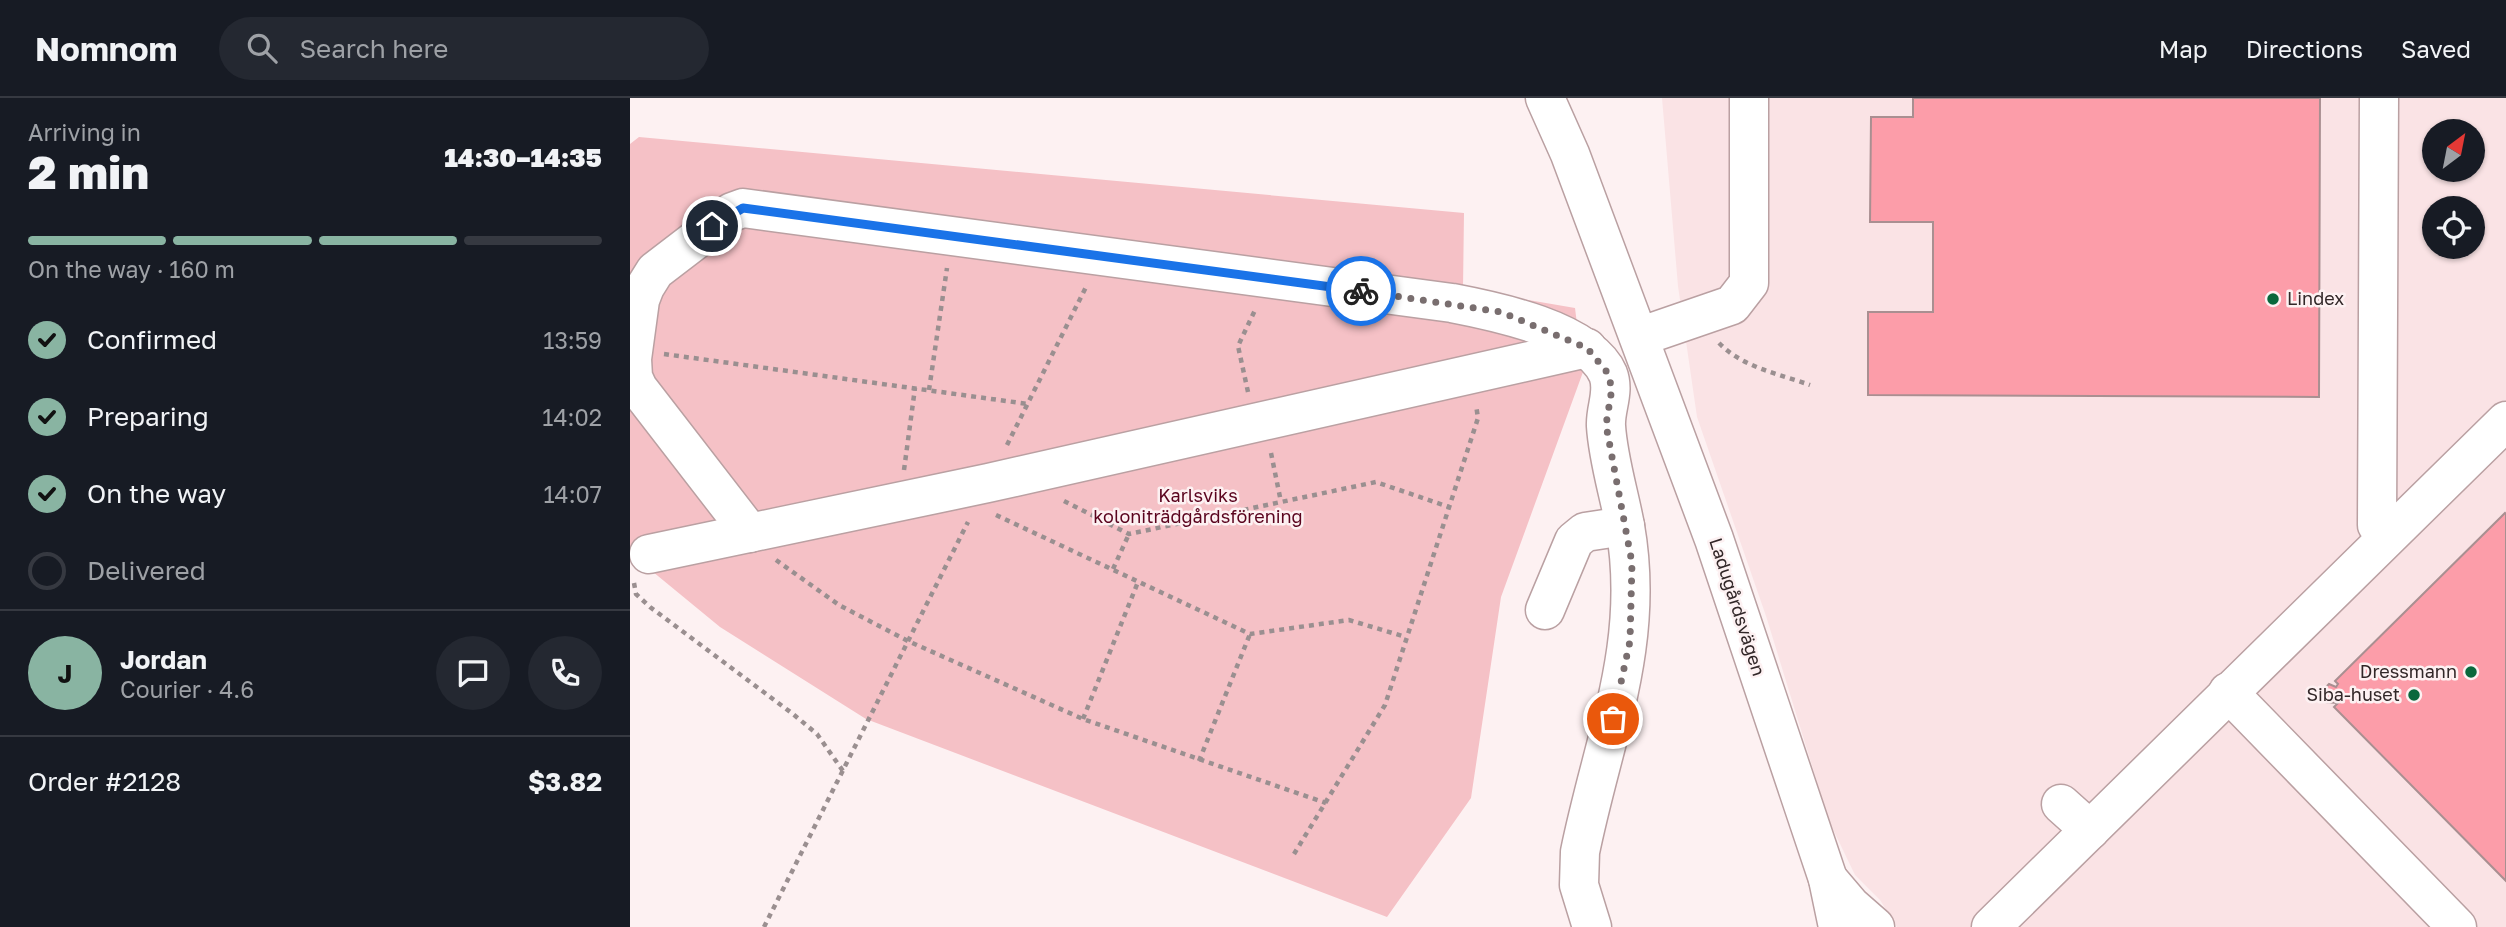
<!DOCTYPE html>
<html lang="en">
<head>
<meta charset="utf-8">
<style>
  body { margin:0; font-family:"Golos Text",sans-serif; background:#242831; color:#f1f3f6; height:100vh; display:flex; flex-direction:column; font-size:26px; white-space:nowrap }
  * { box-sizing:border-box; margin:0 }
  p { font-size:23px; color:#9ea1a6 }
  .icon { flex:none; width:38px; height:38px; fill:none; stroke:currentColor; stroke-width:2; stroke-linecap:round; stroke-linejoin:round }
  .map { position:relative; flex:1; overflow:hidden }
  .panel { display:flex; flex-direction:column; background:#171b24; width:630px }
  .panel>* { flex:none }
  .needle { width:46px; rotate:32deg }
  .tools { position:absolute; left:1792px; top:21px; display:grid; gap:14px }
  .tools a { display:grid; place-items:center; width:63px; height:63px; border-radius:50%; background:#171b24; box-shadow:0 2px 5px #0004; font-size:35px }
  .pin { position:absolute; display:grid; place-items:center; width:60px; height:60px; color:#fff; margin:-30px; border:4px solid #fff; border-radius:50%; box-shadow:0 2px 7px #0007 }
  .courier { position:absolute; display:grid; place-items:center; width:70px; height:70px; margin:-35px; border:5px solid #1a73e8; border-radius:50%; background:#fff; color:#222; box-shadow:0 2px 9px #0007 }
  .head em { font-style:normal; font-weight:800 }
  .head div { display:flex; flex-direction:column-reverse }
  .head { display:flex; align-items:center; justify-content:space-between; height:119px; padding:0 28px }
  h1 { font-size:46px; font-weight:800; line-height:52px }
  .bar { display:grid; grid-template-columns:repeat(4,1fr); gap:10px 7px; align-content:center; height:84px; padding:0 28px }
  .bar i { height:9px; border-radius:5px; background:#363941 }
  .bar .selected { background:#89b4a2 }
  .bar p { grid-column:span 4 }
  .line { display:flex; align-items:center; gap:18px; padding:0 28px; border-top:2px solid #363941 }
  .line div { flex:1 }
  .round { display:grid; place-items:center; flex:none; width:74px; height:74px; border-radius:37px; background:#242831 }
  ol { padding:0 28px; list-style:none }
  li { display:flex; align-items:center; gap:21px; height:77px }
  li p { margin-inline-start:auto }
  li .icon { padding:7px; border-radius:50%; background:#89b4a2; color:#111; stroke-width:4 }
  li:last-child { color:#9ea1a6 }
  li i { width:38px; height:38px; border:4px solid #363941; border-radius:50% }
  header { display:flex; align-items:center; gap:42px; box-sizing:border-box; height:98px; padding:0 35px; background:#171b24; border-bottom:2px solid #363941 }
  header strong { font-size:33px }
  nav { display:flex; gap:38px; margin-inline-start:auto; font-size:24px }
  .search { width:490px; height:63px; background:#242831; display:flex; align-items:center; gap:18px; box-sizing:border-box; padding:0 24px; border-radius:38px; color:#9ea1a6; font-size:26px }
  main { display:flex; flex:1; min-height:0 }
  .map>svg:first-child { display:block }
  .built { fill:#fae3e5; fill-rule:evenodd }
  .green { fill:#f5c1c6 }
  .building { fill:#fc9da9; stroke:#a98f91; stroke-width:2 }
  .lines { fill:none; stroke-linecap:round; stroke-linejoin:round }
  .minor-casing { stroke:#baa0a2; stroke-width:41 }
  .path { stroke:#9a8f90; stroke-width:4.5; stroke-dasharray:5 5; stroke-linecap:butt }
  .minor { stroke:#fff; stroke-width:38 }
  .done { stroke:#796e6f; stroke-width:7; stroke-dasharray:0 12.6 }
  .route { stroke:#1a73e8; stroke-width:9 }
  .poi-dot { fill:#09683c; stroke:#fdf1f2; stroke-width:2.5 }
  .labels { text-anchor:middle; stroke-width:5; stroke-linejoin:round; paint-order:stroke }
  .poi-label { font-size:18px; fill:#322728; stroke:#fdf1f2; text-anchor:end }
  .park-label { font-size:18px; fill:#5a041e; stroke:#fdf1f2 }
  .street-label { font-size:18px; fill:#322728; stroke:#fdf1f2 }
</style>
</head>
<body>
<header>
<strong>Nomnom</strong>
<div class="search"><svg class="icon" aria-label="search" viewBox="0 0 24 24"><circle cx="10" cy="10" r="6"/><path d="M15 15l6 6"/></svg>Search here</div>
<nav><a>Map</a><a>Directions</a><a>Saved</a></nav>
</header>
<main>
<section class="panel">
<div class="head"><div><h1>2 min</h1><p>Arriving in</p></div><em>14:30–14:35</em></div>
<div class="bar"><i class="selected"></i><i class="selected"></i><i class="selected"></i><i></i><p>On the way · 160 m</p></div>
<ol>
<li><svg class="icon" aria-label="check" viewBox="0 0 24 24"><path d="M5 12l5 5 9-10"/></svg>Confirmed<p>13:59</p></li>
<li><svg class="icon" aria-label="check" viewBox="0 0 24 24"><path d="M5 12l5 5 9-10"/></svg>Preparing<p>14:02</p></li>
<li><svg class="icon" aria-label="check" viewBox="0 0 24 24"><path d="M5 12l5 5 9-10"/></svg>On the way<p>14:07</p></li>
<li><i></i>Delivered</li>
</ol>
<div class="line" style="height:126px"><b class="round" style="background:#89b4a2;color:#111">J</b><div><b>Jordan</b><p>Courier · 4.6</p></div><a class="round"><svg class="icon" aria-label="chat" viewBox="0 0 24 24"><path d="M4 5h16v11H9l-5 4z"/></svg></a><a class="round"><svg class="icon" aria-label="phone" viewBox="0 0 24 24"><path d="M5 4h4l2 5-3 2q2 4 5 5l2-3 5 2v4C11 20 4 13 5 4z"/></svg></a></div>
<div class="line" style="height:91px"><div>Order #2128</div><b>$3.82</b></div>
</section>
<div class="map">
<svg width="1876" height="829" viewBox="0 0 1876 829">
  <rect width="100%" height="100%" fill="#fdf1f2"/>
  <path class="built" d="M1032 0H1876V829H1267L1250 802 1225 777 1199 723 1136 518 1067 319 1048 188ZM1804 33H1843V72H1804ZM1804 110H1843V149H1804Z"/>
  <path class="green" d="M9 39 834 115 833 191 945 210 953 274 871 499 841 700 757 819 236 621 90 529 0 455V46Z"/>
  <g class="building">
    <path d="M1283 0H1690L1689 299 1238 297V214H1303V124H1240L1241 19H1283Z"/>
    <path d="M1875 415 1876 416V783L1704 609 1708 605 1695 604 1691 594 1699 586 1706 589 1708 586 1705 583Z"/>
  </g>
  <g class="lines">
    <g class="minor-casing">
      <g id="minor">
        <path d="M915 0 940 56 1084 441 1198 781 1208 829"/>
        <path d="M1749 0 1747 427 1757 438"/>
        <path d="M1009 239 1102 207 1119 185V0"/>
        <path d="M120 435 8 290 3 279 2 261 10 202 15 189 25 173 102 114 113 110 822 205C864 213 959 232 978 276 985 294 975 310 976 328 978 361 989 395 995 428L955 434 944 443 915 512"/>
        <path d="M19 456 358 385 957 250"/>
        <path d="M1598 594 1827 829"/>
        <path d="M1431 706 1460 732"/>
        <path d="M1198 781 1221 808 1245 829"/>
        <path d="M962 829 949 787 950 754C973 641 1016 546 995 428"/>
        <path d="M1361 829 1876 323"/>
      </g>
    </g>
    <g class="path">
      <path d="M1089 245C1112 269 1149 276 1180 287"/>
      <path d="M34 256 398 306"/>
      <path d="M299 292 317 170"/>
      <path d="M618 294 608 248 626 210"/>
      <path d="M377 347 456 189"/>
      <path d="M641 355 651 404"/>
      <path d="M274 372 285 290"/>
      <path d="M434 403 499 436 746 384 819 409"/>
      <path d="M366 417 620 536 719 522 776 539"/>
      <path d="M146 462 209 507 278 543 453 621 696 705"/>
      <path d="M483 471 499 436"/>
      <path d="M4 485 6 496 20 509 163 616 187 636 213 673"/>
      <path d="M453 621 508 484"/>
      <path d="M569 663 620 536"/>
      <path d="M664 756 755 607 848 320 846 307"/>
      <path d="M134 829 338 424"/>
    </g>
    <use href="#minor" class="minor"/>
  </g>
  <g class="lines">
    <path class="done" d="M731 193 871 214 957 250 977 274 982 290 976 327 1002 465 1000 543 983 621"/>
    <path class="route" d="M82 128 113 110 731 193"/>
  </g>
  <g class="poi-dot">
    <circle cx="1643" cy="201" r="7"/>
    <circle cx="1841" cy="574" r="7"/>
    <circle cx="1784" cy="597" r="7"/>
  </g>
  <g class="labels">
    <g class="poi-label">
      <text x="1657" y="207" text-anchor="start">Lindex</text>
      <text x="1827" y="580">Dressmann</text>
      <text x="1770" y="603">Siba-huset</text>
    </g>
    <g class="park-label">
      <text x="568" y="404">Karlsviks<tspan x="568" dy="21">koloniträdgårdsförening</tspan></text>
    </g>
    <g class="street-label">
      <text transform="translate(1107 509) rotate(72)" y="6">Ladugårdsvägen</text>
    </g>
  </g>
</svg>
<div class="tools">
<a><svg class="needle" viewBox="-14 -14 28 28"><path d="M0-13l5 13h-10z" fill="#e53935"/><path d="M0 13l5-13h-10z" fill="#9ea1a6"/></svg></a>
<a><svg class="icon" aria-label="locate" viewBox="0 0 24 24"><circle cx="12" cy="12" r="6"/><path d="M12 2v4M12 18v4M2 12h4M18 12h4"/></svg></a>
</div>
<div class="pin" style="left:983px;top:621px;background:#ea580c"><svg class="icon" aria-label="bag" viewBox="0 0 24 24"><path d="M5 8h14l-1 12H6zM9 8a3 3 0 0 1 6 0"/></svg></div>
<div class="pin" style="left:82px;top:128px;background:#1f2937"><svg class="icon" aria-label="home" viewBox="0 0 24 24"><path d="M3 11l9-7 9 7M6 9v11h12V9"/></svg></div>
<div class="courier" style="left:731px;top:193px"><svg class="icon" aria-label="bike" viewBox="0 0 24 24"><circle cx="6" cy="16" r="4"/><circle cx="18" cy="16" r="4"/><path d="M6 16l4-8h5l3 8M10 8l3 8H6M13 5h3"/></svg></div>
</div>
</main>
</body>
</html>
